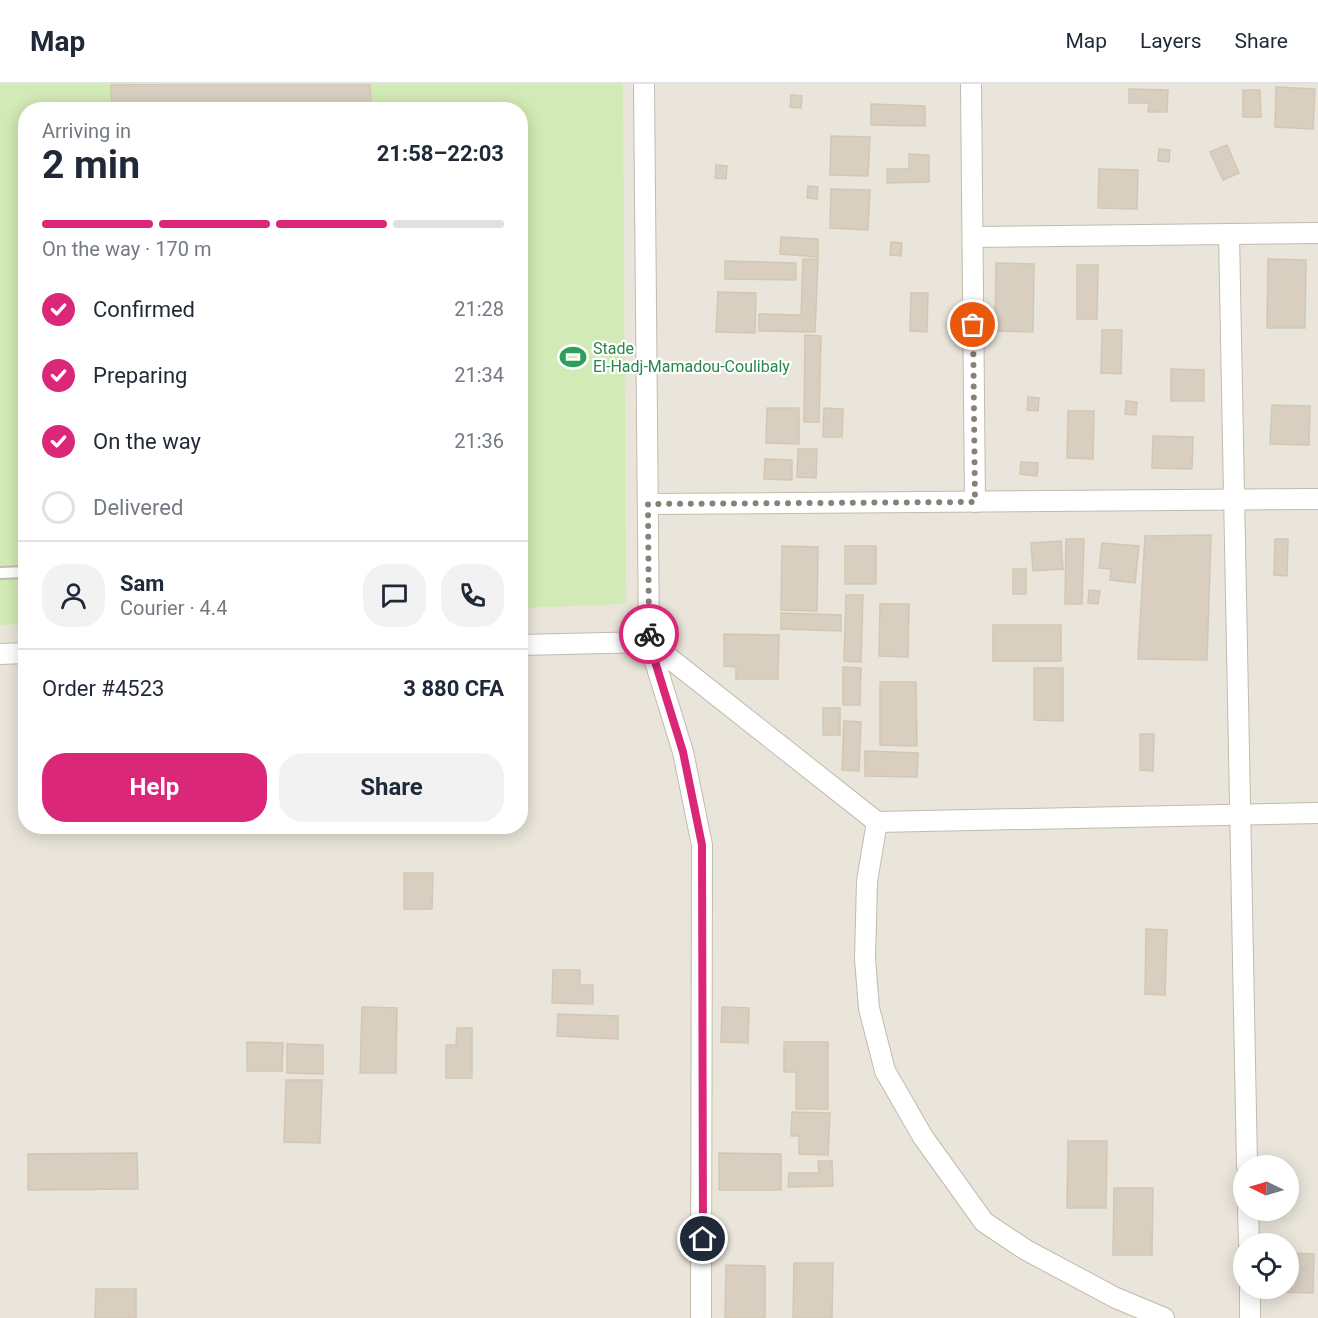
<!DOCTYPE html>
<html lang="en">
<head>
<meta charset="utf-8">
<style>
  body { margin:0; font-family:Roboto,sans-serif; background:#f2f2f3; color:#1f2937; height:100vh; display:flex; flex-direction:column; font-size:22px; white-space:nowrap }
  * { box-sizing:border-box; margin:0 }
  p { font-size:20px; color:#747a83 }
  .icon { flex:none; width:33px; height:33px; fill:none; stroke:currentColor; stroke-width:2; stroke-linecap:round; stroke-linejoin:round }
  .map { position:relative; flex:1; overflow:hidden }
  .side { position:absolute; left:18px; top:18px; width:510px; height:732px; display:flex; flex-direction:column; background:#fff; border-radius:24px; box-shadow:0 3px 15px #0003 }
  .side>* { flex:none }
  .needle { width:39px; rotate:275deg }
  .tools { position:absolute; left:1233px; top:1071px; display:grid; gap:12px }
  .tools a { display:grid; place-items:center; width:66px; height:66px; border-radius:50%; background:#fff; box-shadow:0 3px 15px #0003; font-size:30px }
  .pin { position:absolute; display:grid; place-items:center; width:51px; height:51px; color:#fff; margin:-26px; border:3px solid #fff; border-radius:50%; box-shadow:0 2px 6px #0007 }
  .courier { position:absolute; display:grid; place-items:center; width:60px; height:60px; margin:-30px; border:4px solid #db2777; border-radius:50%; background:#fff; color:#222; box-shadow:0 2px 8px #0007 }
  .overview em { font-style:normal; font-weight:700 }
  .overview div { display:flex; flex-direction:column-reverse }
  .overview { display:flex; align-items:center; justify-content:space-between; height:102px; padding:0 24px }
  h1 { font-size:39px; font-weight:700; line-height:45px }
  .bar { display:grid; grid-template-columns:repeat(4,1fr); gap:9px 6px; align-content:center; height:72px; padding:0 24px }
  .bar i { height:8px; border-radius:4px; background:#e0e1e3 }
  .bar .selected { background:#db2777 }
  .bar p { grid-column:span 4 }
  .line { display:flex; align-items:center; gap:15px; padding:0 24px; border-top:2px solid #e0e1e3 }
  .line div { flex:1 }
  .round { display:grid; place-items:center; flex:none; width:63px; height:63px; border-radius:24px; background:#f2f2f3 }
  ol { padding:0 24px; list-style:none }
  li { display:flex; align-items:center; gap:18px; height:66px }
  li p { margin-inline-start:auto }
  li .icon { padding:6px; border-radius:50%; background:#db2777; color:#fff; stroke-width:4 }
  li:last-child { color:#747a83 }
  li i { width:33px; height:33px; border:3px solid #e0e1e3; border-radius:50% }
  .cta { display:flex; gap:12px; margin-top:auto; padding:12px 24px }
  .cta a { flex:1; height:69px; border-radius:24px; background:#db2777; color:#fff; font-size:24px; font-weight:700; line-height:69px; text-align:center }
  .cta a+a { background:#f2f2f3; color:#1f2937 }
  header { display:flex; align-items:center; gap:36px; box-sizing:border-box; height:84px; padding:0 30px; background:#fff; border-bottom:2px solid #e0e1e3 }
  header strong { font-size:28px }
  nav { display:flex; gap:33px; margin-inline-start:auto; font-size:21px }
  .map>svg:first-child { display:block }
  .residential { fill:#eae5da; fill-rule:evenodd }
  .green { fill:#d2eab5 }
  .building { fill:#d8cfc1; stroke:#d3c7b4; stroke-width:1.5 }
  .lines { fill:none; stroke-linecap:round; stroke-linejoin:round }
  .service-casing { stroke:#c2bbae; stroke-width:14 }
  .minor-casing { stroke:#c2bbae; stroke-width:22 }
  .service { stroke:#fff; stroke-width:10 }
  .minor { stroke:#fff; stroke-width:20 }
  .done { stroke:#878178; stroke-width:6; stroke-dasharray:0 10.8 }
  .route { stroke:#db2777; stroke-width:8 }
  .labels { text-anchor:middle; stroke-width:4.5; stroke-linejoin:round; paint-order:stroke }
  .leisure-label { font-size:16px; fill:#27864d; stroke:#fff; text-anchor:start }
</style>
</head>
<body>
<header>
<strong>Map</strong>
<nav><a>Map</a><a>Layers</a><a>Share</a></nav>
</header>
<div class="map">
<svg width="1318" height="1234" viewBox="0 0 1318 1234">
  <rect width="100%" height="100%" fill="#f6f3ec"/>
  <path class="residential" d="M0 0H1318V1234H0ZM26 26H520V742H26ZM1244 1082H1288V1126H1244ZM1244 1160H1288V1204H1244Z"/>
  <path class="green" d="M0 0H623L626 520 521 524 520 26H26L25 540 0 541Z"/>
  <g class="building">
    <path d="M158 0H370L371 24 112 26 111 1Z"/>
    <path d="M1276 3 1315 5 1313 45 1275 43Z"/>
    <path d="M1129 5 1168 6 1167 28H1148L1149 19H1129Z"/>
    <path d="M1243 6H1260L1261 33H1243Z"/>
    <path d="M791 11 802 12 801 24 790 23Z"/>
    <path d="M871 20 925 22V42L871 41Z"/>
    <path d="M831 52 870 53 868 92 830 91Z"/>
    <path d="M1227 61 1239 89 1223 96 1210 68Z"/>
    <path d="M1159 65 1170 66 1169 78 1158 77Z"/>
    <path d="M909 70 929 71V98L887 99V85H909Z"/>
    <path d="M716 81 727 82 726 95 715 94Z"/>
    <path d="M1099 85 1138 86 1137 125 1098 124Z"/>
    <path d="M808 102 818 103 817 115 807 114Z"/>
    <path d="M831 105 870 106 868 146 830 144Z"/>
    <path d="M781 153 818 155V173L780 170Z"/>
    <path d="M891 158 902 159 901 172 890 171Z"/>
    <path d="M803 175H818L815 248 759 247V230L801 231Z"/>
    <path d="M1268 175 1306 176 1305 244H1267Z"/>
    <path d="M725 177 796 179V196L725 195Z"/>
    <path d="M996 179 1034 180 1033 248 995 247Z"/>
    <path d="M1077 181H1098L1097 235H1077Z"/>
    <path d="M718 208 756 209 755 249 716 248Z"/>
    <path d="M911 209H928L927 248 910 247Z"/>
    <path d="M1102 246H1122L1121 290 1101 289Z"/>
    <path d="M805 251 821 252 819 338H804Z"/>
    <path d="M1171 285 1204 286V317H1171Z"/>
    <path d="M1028 313 1039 314 1038 327 1027 326Z"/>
    <path d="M1126 317 1137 318 1136 331 1125 330Z"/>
    <path d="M1272 321 1310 322 1309 361 1270 360Z"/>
    <path d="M767 324H799V360L766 359Z"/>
    <path d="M824 324 843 325 842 353H823Z"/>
    <path d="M1068 327H1094L1093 375 1067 374Z"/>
    <path d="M1153 352 1193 353 1192 385 1152 384Z"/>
    <path d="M798 365H817L816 394 797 393Z"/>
    <path d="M765 375 792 376V396L764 395Z"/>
    <path d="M1021 378 1038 379 1037 392 1020 390Z"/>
    <path d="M1211 451 1207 576 1138 575 1145 452Z"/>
    <path d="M1066 455H1084L1082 520H1065Z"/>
    <path d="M1275 455H1288L1287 492 1274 491Z"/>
    <path d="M1061 457 1063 485 1033 487 1031 459Z"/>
    <path d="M1102 459 1139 462 1135 499 1110 496 1111 485 1099 484Z"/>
    <path d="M782 462 818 463 817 527 781 526Z"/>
    <rect x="845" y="462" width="31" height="38"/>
    <rect x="1013" y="485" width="13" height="25"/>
    <path d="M1089 506 1100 507 1098 520 1088 519Z"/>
    <path d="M846 511H863L861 578 844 577Z"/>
    <path d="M880 520H909L908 573 879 572Z"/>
    <path d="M781 529 841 531V547L781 545Z"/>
    <rect x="993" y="541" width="68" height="36"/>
    <path d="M724 550 779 551 778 595H736V583L724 582Z"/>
    <path d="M843 583 861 584 860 621H843Z"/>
    <path d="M1034 584H1063V637L1034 636Z"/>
    <path d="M880 598H916L917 662 880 661Z"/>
    <rect x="823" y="624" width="17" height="27"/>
    <path d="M844 637 861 638 859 687 842 686Z"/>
    <path d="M1140 650H1154L1153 687 1140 686Z"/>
    <path d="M865 667 918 669 917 693 865 692Z"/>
    <path d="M404 789H433L432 825H404Z"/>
    <path d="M1146 845 1167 846 1165 911 1145 910Z"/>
    <path d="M553 886H580V901H593V920L552 919Z"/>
    <path d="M362 923 397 924 396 989H360Z"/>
    <path d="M722 923 749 924 748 959 721 958Z"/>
    <path d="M558 930 618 932V955L557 952Z"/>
    <path d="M457 944H472V994H446V961H456Z"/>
    <path d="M247 958 283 959 282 987H247Z"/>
    <path d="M784 958H828V1025H796V988H784Z"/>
    <path d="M287 960 323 961V990L287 989Z"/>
    <path d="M286 996H322L320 1059 284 1058Z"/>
    <path d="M792 1028 830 1029 828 1071 799 1070V1052H791Z"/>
    <path d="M1068 1057H1107L1106 1124H1067Z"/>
    <path d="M137 1069 138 1105 28 1106V1070Z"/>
    <path d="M719 1069 781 1070V1106H719Z"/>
    <path d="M818 1077H832L833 1102 788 1103 789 1089H819Z"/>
    <path d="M1114 1104H1153L1152 1171H1113Z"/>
    <path d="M1288 1169 1314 1170 1313 1209 1273 1208 1274 1204H1288Z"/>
    <path d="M794 1179H833L832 1234H793Z"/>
    <path d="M726 1181 765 1182V1234H725Z"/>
    <path d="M96 1205H136V1234H95Z"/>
  </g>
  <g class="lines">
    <g class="service-casing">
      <path id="service" d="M0 489 26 488"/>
    </g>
    <g class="minor-casing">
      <g id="minor">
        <path d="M644 0 649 558 683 668 702 761 701 1234"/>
        <path d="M971 0 975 418"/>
        <path d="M1229 150 1247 1082"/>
        <path d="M973 153 1318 149"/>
        <path d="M648 420 1318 415"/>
        <path d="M520 561 649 558 877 738 1318 729"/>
        <path d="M0 570 26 569"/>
        <path d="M877 738 867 797 865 875 869 924 885 987 923 1053 984 1138 1026 1166 1116 1214 1164 1234"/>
        <path d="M1248 1126 1249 1160"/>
        <path d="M1250 1204V1234"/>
      </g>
    </g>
    <use href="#service" class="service"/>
    <use href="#minor" class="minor"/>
  </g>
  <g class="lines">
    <path class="done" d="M649 550 648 420 975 418 973 241"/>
    <path class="route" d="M649 550V558L683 668 702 761 703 1155"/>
  </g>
  <defs>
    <g id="stadium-bare" transform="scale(2.07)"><path d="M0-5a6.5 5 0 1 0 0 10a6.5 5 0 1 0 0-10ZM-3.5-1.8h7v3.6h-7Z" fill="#2e9e5b" stroke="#fff" stroke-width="2.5" paint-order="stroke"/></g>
  </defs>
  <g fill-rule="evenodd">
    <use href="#stadium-bare" x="573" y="273"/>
  </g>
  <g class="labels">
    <g class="leisure-label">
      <text x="593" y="270">Stade<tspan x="593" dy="18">El-Hadj-Mamadou-Coulibaly</tspan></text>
    </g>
  </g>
</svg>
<div class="tools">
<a><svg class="needle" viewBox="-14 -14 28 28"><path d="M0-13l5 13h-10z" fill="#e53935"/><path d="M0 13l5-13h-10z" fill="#747a83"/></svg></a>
<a><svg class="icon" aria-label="locate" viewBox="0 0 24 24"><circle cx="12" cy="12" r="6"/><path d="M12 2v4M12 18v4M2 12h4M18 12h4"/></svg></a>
</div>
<div class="pin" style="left:973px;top:241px;background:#ea580c"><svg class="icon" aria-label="bag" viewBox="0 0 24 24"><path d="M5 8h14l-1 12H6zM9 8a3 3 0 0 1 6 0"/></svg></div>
<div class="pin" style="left:703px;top:1155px;background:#1f2937"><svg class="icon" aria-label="home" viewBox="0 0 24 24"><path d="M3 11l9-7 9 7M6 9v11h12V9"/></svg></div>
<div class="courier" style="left:649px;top:550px"><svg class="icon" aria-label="bike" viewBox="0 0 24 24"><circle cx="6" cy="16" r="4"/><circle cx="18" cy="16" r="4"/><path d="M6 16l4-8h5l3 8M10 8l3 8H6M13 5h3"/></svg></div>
<section class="side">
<div class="overview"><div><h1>2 min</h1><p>Arriving in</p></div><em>21:58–22:03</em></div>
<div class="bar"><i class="selected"></i><i class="selected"></i><i class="selected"></i><i></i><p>On the way · 170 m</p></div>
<ol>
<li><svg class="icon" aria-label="check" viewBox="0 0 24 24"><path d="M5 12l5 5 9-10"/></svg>Confirmed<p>21:28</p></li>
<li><svg class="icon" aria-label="check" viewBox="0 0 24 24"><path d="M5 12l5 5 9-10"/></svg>Preparing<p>21:34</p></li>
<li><svg class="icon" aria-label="check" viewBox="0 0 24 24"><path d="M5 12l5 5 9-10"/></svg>On the way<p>21:36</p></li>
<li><i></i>Delivered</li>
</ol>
<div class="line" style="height:108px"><a class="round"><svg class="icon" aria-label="person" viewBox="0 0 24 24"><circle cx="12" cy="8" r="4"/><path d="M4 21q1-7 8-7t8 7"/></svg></a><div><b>Sam</b><p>Courier · 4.4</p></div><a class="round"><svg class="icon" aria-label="chat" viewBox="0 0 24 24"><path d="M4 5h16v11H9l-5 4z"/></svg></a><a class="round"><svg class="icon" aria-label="phone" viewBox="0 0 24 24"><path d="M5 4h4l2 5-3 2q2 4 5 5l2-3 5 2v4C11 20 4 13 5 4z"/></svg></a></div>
<div class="line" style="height:78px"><div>Order #4523</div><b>3 880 CFA</b></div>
<div class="cta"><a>Help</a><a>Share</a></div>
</section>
</div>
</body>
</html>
